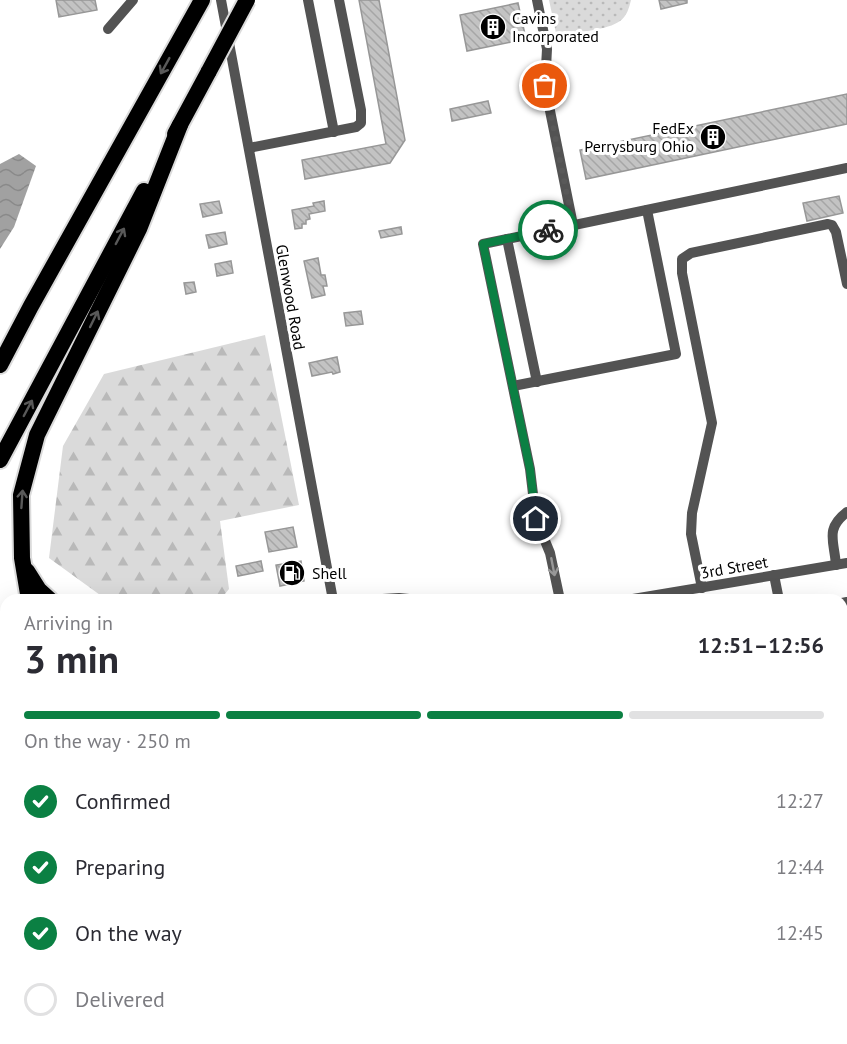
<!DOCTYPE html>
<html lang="en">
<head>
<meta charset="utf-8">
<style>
  body { margin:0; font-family:"PT Sans",sans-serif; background:#f7f7f7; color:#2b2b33; height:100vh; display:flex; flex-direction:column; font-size:22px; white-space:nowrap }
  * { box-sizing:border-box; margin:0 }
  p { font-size:20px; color:#7c7c81 }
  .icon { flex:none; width:33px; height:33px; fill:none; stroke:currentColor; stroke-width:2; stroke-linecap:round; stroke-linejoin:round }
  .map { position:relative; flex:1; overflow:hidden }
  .sheet { position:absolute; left:0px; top:594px; width:848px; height:450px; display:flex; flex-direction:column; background:#fff; border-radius:18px 18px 0 0; box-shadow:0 6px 24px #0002 }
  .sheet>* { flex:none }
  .pin { position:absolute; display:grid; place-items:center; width:51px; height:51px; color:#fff; margin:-26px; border:3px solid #fff; border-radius:50%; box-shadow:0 2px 6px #0007 }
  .courier { position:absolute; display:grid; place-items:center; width:60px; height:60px; margin:-30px; border:4px solid #0b8043; border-radius:50%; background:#fff; color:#222; box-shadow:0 2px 8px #0007 }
  .summary em { font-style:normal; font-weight:600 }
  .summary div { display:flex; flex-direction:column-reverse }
  .summary { display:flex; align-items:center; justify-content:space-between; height:102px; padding:0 24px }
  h1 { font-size:39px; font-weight:600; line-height:45px }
  .bar { display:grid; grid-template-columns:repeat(4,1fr); gap:9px 6px; align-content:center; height:72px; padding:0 24px }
  .bar i { height:8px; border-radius:4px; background:#e1e1e2 }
  .bar .selected { background:#0b8043 }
  .bar p { grid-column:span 4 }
  ol { padding:0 24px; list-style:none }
  li { display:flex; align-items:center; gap:18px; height:66px }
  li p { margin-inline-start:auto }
  li .icon { padding:6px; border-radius:50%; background:#0b8043; color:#fff; stroke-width:4 }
  li:last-child { color:#7c7c81 }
  li i { width:33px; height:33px; border:3px solid #e1e1e2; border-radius:50% }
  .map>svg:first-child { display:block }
  .grass { fill:url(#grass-dots) }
  .forest { fill:url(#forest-firs) }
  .water { fill:url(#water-waves) }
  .building { fill:url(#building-back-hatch); stroke:#979797; stroke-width:1.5 }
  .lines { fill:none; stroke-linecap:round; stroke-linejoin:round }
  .highway-casing { stroke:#dbdbdb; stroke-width:20 }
  .minor { stroke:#535353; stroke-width:10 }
  .highway { stroke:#000; stroke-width:16 }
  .highway-bridge-casing { stroke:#dbdbdb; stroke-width:20; stroke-linecap:butt }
  .highway-bridge { stroke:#000; stroke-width:16 }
  .oneway { stroke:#595959 }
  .oneway2 { stroke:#989898 }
  .done { stroke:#595959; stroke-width:6; stroke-dasharray:0 10.8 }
  .route { stroke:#0b8043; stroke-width:8 }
  .labels { text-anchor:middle; stroke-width:6; stroke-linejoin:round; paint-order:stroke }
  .poi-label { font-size:16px; fill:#000; stroke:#fff; text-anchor:start }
  .street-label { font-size:16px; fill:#000; stroke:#fff }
</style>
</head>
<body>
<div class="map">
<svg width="847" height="1044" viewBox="0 0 847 1044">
  <defs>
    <pattern id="grass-dots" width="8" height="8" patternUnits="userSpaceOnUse" patternTransform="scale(1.5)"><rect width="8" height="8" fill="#dadada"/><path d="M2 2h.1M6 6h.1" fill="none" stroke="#b9b9b9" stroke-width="1.8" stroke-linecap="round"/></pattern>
    <pattern id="forest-firs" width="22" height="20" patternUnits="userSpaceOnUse" patternTransform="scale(1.5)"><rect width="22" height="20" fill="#dadada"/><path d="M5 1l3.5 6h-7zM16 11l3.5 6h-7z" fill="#b9b9b9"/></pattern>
    <pattern id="water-waves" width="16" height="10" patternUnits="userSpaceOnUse" patternTransform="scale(1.5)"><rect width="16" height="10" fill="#a1a1a1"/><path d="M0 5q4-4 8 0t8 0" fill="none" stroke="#898989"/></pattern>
    <pattern id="building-back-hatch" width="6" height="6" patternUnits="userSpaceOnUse" patternTransform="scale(1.5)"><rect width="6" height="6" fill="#c3c3c3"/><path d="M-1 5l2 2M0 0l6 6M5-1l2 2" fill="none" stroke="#a6a6a6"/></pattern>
  </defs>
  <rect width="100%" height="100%" fill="#fff"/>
  <path class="grass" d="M549 0H631C629 8 627 16 620 21 608 30 577 32 562 35L556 33Z"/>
  <path class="forest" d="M265 335 299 505 220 521 229 589 220 600H107L49 558 63 446 104 374Z"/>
  <path class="water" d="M19 154 36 166 14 227 0 249V164Z"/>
  <g class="building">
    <path d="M56 0H95L97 10 59 17Z"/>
    <path d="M359 0H379L405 140 390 163 305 179 302 160 386 144Z"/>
    <path d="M659 0H687V3L661 9Z"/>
    <path d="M518 3 526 39 467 51 460 15Z"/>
    <path d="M847 94V124L586 179 580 150Z"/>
    <path d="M488 101 491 113 452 121 450 109Z"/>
    <path d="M839 196 843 213 807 221 803 203Z"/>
    <path d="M219 201 222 213 203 217 200 204Z"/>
    <path d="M324 201 325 211 309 214 310 219 306 220V224H302V228L295 229 292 210 314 206 313 203Z"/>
    <path d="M401 227 402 234 381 238 379 231Z"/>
    <path d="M225 232 227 244 209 248 206 235Z"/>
    <path d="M318 258 321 275H325L327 286H323L325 295 312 298 304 261Z"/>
    <path d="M231 261 233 273 217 276 215 264Z"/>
    <path d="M194 282 196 292 186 294 184 283Z"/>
    <path d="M361 311 363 324 346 326 344 313Z"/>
    <path d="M337 357 340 372 333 374 332 372 312 376 309 363Z"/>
    <path d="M293 527 297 547 269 552 265 532Z"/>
    <path d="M261 561 263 571 238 576 236 566Z"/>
    <path d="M301 561 304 581 280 586 276 565Z"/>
  </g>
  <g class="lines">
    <g class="highway-casing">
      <g id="highway">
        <path d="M175 134 209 71"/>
        <path d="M0 365 31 306 202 0"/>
        <path d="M0 460 144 191"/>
        <path d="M27 571 39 590 50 600"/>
        <path d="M29 600 22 558 21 495 37 435 139 229 180 125"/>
        <path d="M0 769 6 761"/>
      </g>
    </g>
    <g class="minor">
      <path d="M221 0 333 600"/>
      <path d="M308 0 334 132"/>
      <path d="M537 0 547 49 545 86 573 225"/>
      <path d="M108 29 133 0"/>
      <path d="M249 148 356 127 361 123V110L339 0"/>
      <path d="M507 239 537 382"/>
      <path d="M513 386 676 354 647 210"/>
      <path d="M836 565C834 540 825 529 847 512"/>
      <path d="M774 575 779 600"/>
      <path d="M702 588 691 534 692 513 712 423 682 273V259L691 253 828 224 832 225 836 232 847 284"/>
      <path d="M366 600 399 598 419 600"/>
      <path d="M560 600 550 553 536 519 530 469 483 244 847 168"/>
      <path d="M627 600 847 563"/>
      <path d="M842 603 847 602"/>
      <path d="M0 672 6 671"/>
      <path d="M842 940 847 941"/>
      <path d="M414 1038 415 1044"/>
      <path d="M723 1038 726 1044"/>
      <path d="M797 1044 798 1038"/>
    </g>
    <use href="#highway" class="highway"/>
    <g class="highway-bridge-casing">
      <path id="highway-bridge" d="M209 71 247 0"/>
    </g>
    <use href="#highway-bridge" class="highway-bridge"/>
  </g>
  <defs><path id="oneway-shaft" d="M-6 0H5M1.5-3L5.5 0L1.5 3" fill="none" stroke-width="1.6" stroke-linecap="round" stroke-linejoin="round" transform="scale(1.5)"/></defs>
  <g class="oneway">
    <use href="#oneway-shaft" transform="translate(165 66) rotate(119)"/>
    <use href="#oneway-shaft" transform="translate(120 236) rotate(-62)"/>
    <use href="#oneway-shaft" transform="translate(94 319) rotate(-64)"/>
    <use href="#oneway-shaft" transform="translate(28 408) rotate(-62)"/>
    <use href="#oneway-shaft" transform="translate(22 499) rotate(-86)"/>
  </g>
  <use class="oneway2" href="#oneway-shaft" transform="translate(553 567) rotate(79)"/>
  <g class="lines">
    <path class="done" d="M545 86 573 225 548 230"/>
    <path class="route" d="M536 519 530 469 483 244 548 230"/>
  </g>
  <defs>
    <g id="building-disc" transform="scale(1.35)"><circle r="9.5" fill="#000" stroke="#fff"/><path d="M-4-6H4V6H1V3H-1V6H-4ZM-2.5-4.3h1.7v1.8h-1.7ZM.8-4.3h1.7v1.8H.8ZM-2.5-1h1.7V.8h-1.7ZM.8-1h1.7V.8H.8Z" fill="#fff"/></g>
    <g id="fuel-disc" transform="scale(1.35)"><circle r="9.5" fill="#000" stroke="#fff"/><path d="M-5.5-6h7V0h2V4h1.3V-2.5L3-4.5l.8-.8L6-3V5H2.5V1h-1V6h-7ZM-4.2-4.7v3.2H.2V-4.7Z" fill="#fff"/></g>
  </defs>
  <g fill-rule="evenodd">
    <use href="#building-disc" x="493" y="27"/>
    <use href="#building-disc" x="713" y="137"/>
    <use href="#fuel-disc" x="292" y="573"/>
  </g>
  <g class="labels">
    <g class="poi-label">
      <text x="512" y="24">Cavins<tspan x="512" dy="18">Incorporated</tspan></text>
      <text x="694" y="134" text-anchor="end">FedEx<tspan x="694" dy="18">Perrysburg Ohio</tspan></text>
      <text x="312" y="579">Shell</text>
    </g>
    <g class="street-label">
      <text transform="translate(291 297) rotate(80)" y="6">Glenwood Road</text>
      <text transform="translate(734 567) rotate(-10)" y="6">3rd Street</text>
    </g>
  </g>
</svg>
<div class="pin" style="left:545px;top:86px;background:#ea580c"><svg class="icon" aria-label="bag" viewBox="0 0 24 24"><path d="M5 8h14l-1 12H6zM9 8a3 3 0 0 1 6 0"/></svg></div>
<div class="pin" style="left:536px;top:519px;background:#1f2937"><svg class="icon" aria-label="home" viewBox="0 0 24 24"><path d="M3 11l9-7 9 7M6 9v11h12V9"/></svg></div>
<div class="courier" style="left:548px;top:230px"><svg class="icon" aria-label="bike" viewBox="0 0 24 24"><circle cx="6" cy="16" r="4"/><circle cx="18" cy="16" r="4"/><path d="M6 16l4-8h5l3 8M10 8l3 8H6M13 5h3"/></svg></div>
<section class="sheet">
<div class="summary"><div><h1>3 min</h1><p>Arriving in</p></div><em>12:51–12:56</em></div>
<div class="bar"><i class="selected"></i><i class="selected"></i><i class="selected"></i><i></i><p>On the way · 250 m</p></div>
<ol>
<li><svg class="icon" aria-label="check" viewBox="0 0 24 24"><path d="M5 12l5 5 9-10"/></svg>Confirmed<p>12:27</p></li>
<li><svg class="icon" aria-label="check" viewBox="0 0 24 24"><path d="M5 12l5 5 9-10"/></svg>Preparing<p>12:44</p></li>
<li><svg class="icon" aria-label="check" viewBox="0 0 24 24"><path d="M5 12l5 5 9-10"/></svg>On the way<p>12:45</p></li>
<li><i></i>Delivered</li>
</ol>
</section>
</div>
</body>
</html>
